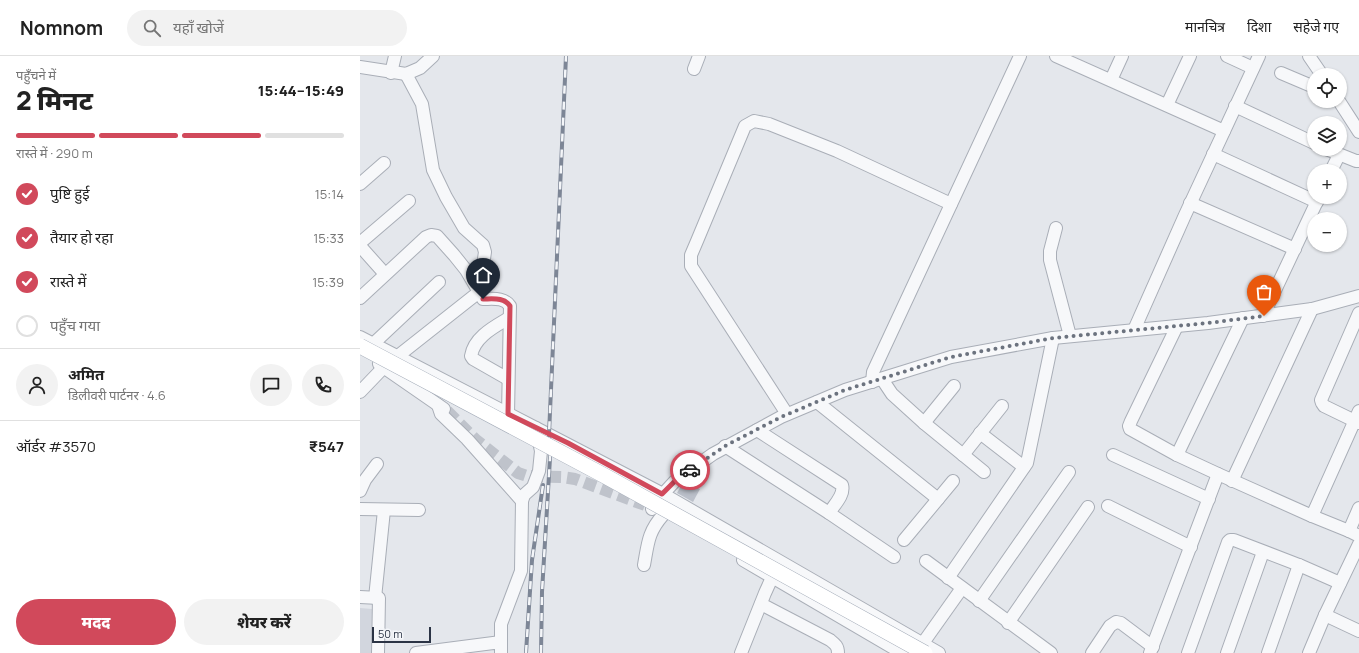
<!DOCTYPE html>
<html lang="hi">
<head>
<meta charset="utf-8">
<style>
  body { margin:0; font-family:Manrope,"Noto Sans Devanagari",sans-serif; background:#f2f2f2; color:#222; height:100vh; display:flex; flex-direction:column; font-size:15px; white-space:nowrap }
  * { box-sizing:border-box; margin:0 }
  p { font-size:13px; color:#767676 }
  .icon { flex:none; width:22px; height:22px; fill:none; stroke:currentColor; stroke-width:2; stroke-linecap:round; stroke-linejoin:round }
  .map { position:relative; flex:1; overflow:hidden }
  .drawer { display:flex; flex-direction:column; background:#fff; width:360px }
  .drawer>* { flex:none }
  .tools { position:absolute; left:947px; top:12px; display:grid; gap:8px }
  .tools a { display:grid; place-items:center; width:40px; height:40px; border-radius:50%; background:#fff; box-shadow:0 1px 3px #0004; font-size:20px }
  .scale { position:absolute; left:12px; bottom:10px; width:59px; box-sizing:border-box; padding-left:4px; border:2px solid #2b3445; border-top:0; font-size:11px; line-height:14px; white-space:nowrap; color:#2b3445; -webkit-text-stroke:3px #f4f6f9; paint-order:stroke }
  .pin { position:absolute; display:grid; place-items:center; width:34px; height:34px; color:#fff; margin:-41px -17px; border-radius:50% 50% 50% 0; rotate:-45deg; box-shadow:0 0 4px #0007 }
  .pin .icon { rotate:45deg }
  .courier { position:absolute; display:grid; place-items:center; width:40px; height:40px; margin:-20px; border:3px solid #d1495b; border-radius:50%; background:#fff; color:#222; box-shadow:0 1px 5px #0007 }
  .summary em { font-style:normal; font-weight:800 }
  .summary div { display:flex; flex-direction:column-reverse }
  .summary { display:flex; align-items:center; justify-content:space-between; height:68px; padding:0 16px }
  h1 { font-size:26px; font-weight:800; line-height:30px }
  .bar { display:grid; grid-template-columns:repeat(4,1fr); gap:6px 4px; align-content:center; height:48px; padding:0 16px }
  .bar i { height:5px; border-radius:3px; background:#e0e0e0 }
  .bar .on { background:#d1495b }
  .bar p { grid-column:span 4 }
  .line { display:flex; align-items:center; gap:10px; padding:0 16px; border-top:1px solid #e0e0e0 }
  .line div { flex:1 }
  .round { display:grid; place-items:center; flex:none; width:42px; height:42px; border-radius:21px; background:#f2f2f2 }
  ol { padding:0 16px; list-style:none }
  li { display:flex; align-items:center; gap:12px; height:44px }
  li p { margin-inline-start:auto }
  li .icon { padding:4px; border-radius:50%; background:#d1495b; color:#fff; stroke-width:4 }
  li:last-child { color:#767676 }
  li i { width:22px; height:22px; border:2px solid #e0e0e0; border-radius:50% }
  .button { display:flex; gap:8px; margin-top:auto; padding:8px 16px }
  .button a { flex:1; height:46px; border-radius:24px; background:#d1495b; color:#fff; font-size:16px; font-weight:800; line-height:46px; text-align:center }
  .button a+a { background:#f2f2f2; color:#222 }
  header { display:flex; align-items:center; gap:24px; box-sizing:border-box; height:56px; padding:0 20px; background:#fff; border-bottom:1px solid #e0e0e0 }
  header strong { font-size:19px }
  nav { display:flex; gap:22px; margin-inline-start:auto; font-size:14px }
  .search { width:280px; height:36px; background:#f2f2f2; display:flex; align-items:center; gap:10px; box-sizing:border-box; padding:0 14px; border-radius:22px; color:#767676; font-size:15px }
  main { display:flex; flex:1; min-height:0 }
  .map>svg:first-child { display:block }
  .built { fill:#d2d6de }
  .building { fill:#bbc0ca }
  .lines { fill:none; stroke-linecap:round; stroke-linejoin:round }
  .minor-tunnel { stroke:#bfc3cb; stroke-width:12; stroke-dasharray:12 6; stroke-linecap:butt }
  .minor-casing { stroke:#a9aeb7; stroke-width:14 }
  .minor { stroke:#f7f8fa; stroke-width:12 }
  .rail-casing { stroke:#7d8696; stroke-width:4 }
  .rail { stroke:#f4f6f9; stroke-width:2.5; stroke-dasharray:8; stroke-linecap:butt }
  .major-bridge-casing { stroke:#a3abb8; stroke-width:16; stroke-linecap:butt }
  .major-bridge { stroke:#fff; stroke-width:15 }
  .done { stroke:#6c737f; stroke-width:4; stroke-dasharray:0 7.2 }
  .route { stroke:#d1495b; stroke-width:5 }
</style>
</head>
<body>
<header>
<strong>Nomnom</strong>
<div class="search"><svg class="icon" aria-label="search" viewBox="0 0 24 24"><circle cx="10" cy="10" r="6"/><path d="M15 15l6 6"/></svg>यहाँ खोजें</div>
<nav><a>मानचित्र</a><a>दिशा</a><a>सहेजे गए</a></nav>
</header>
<main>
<section class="drawer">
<div class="summary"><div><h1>2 मिनट</h1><p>पहुँचने में</p></div><em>15:44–15:49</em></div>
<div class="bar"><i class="on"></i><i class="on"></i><i class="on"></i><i></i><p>रास्ते में · 290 m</p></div>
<ol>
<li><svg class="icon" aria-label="check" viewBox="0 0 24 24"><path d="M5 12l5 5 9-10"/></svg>पुष्टि हुई<p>15:14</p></li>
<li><svg class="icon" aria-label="check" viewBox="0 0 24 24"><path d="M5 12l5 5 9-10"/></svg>तैयार हो रहा<p>15:33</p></li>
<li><svg class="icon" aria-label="check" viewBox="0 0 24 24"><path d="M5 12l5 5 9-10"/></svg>रास्ते में<p>15:39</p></li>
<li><i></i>पहुँच गया</li>
</ol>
<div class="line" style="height:72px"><a class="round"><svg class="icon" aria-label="person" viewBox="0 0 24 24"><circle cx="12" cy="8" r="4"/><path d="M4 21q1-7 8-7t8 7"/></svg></a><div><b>अमित</b><p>डिलीवरी पार्टनर · 4.6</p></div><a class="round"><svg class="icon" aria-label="chat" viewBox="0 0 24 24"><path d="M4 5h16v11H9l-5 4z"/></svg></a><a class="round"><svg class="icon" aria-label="phone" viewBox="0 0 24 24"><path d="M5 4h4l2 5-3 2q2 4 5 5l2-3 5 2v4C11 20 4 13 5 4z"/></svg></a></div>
<div class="line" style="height:52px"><div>ऑर्डर #3570</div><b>₹547</b></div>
<div class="button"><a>मदद</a><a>शेयर करें</a></div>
</section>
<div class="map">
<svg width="999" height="597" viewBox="0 0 999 597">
  <rect width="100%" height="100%" fill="#e4e7ec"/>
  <path class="built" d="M0 552 12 553 11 597H0Z"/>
  <path class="building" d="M326 426 340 433 333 446 317 437 321 430Z"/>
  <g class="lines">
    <path class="minor-tunnel" d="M87 355 116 384 158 417 167 420 202 421 215 423 285 449"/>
    <g class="minor-casing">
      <g id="minor">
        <path d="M696 0 864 75"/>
        <path d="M867 0 893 12"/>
        <path d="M949 0 962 19"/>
        <path d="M0 11 46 18 60 12 73 0"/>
        <path d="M334 13 339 0"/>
        <path d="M31 17 35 0"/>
        <path d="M921 17 954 31"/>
        <path d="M46 18 62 48 73 114 86 141 104 172 123 189 125 196 119 236 123 243C133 243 144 241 150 250L148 358"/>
        <path d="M751 24 762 0"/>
        <path d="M979 45 999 76"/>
        <path d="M807 49 830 0"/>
        <path d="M875 50 954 87"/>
        <path d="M966 93 996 105H999"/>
        <path d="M853 98 957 146"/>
        <path d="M971 115 979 99"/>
        <path d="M0 128 24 107"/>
        <path d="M830 147 935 193"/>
        <path d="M696 172 690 195V204L710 280"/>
        <path d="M0 187 49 145"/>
        <path d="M0 190 25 218"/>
        <path d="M0 242 66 181 71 179 77 180 94 199 106 214 119 236 24 311 0 336"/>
        <path d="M999 257 961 344 962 347 964 350 999 367"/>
        <path d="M903 260 959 141"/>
        <path d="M817 270 771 365 769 370 770 373 817 399 858 418 952 460 989 475 999 480"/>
        <path d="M774 274 825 159 899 0"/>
        <path d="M0 281 176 372 181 395 179 415 173 431 164 439 162 445 161 515 141 568V586"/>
        <path d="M13 288 79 226"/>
        <path d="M19 308 84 353"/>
        <path d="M148 323 113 303 111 300C114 281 134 271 149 262"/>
        <path d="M522 323 532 338 564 367 624 416"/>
        <path d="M512 326 513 316 660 0"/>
        <path d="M457 346 578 443"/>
        <path d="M78 349 81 358 107 383 162 445"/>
        <path d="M427 358 331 210V199L337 185 385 70 394 65 409 68 477 95 591 148"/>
        <path d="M564 367 594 330"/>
        <path d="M176 372 303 438 579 597"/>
        <path d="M397 374 482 429C485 439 474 449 469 457"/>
        <path d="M620 377 664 411"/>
        <path d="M365 390 469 457 534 501"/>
        <path d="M603 399 642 350"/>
        <path d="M753 399 849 443"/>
        <path d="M817 399 883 262"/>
        <path d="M872 425 952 253"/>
        <path d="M0 435 5 424 17 408"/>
        <path d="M748 450 831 491"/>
        <path d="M0 453 59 454"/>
        <path d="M292 453 303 438 315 425 353 398 421 361 485 334 591 301 693 282 848 267 952 253 999 240"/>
        <path d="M952 460 999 355"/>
        <path d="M989 475 999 452"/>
        <path d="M544 484 593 425"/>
        <path d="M383 504 542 597"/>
        <path d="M566 505 691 597"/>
        <path d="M284 509C288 487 288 476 303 459"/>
        <path d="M588 522 667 407 693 282"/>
        <path d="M0 541 19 542 18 597"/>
        <path d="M15 542 24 454"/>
        <path d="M619 545 709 416"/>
        <path d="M401 548 470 584C475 588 478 590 478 597"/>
        <path d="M965 559 999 575"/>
        <path d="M648 567 728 451"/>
        <path d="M563 587 602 532"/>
        <path d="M56 597 141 586V597"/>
        <path d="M381 597 405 537 415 515"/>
        <path d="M732 597 750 570 756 566 761 567 793 591"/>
        <path d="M790 597 858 418"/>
        <path d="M828 597 868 486 870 484H874L939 509 980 527"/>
        <path d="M867 597 903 496"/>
        <path d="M908 597 939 509"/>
        <path d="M949 597 965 559 999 488"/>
      </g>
    </g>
    <use href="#minor" class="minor"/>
    <g class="rail-casing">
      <g id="rail">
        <path d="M166 597 172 504 183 429"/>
        <path d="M181 597 182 536 190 402 189 378 206 0"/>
      </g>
    </g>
    <use href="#rail" class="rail"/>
    <g class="major-bridge-casing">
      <path id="major-bridge" d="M0 290 245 420 565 597"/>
    </g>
    <use href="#major-bridge" class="major-bridge"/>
  </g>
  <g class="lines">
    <path class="done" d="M330 414 365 390 421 361 485 334 591 301 693 282 848 267 904 260"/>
    <path class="route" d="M123 243C133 243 144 241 150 250L148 358 208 387 302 438 315 425 330 414"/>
  </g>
</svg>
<div class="tools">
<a><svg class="icon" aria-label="locate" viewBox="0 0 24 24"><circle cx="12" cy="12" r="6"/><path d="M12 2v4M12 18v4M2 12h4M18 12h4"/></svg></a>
<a><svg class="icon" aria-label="layers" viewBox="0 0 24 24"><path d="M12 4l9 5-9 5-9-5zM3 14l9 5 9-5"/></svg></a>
<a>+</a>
<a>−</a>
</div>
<div class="scale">50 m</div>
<div class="pin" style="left:904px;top:260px;background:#ea580c"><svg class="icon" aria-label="bag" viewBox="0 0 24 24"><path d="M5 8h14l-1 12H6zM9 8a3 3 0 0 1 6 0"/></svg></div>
<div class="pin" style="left:123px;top:243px;background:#1f2937"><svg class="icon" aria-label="home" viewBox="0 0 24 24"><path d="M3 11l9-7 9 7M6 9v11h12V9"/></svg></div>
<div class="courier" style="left:330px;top:414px"><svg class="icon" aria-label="car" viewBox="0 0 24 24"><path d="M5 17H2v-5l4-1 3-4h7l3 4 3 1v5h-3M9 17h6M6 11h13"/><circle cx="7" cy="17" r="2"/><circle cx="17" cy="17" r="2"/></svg></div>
</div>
</main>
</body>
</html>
